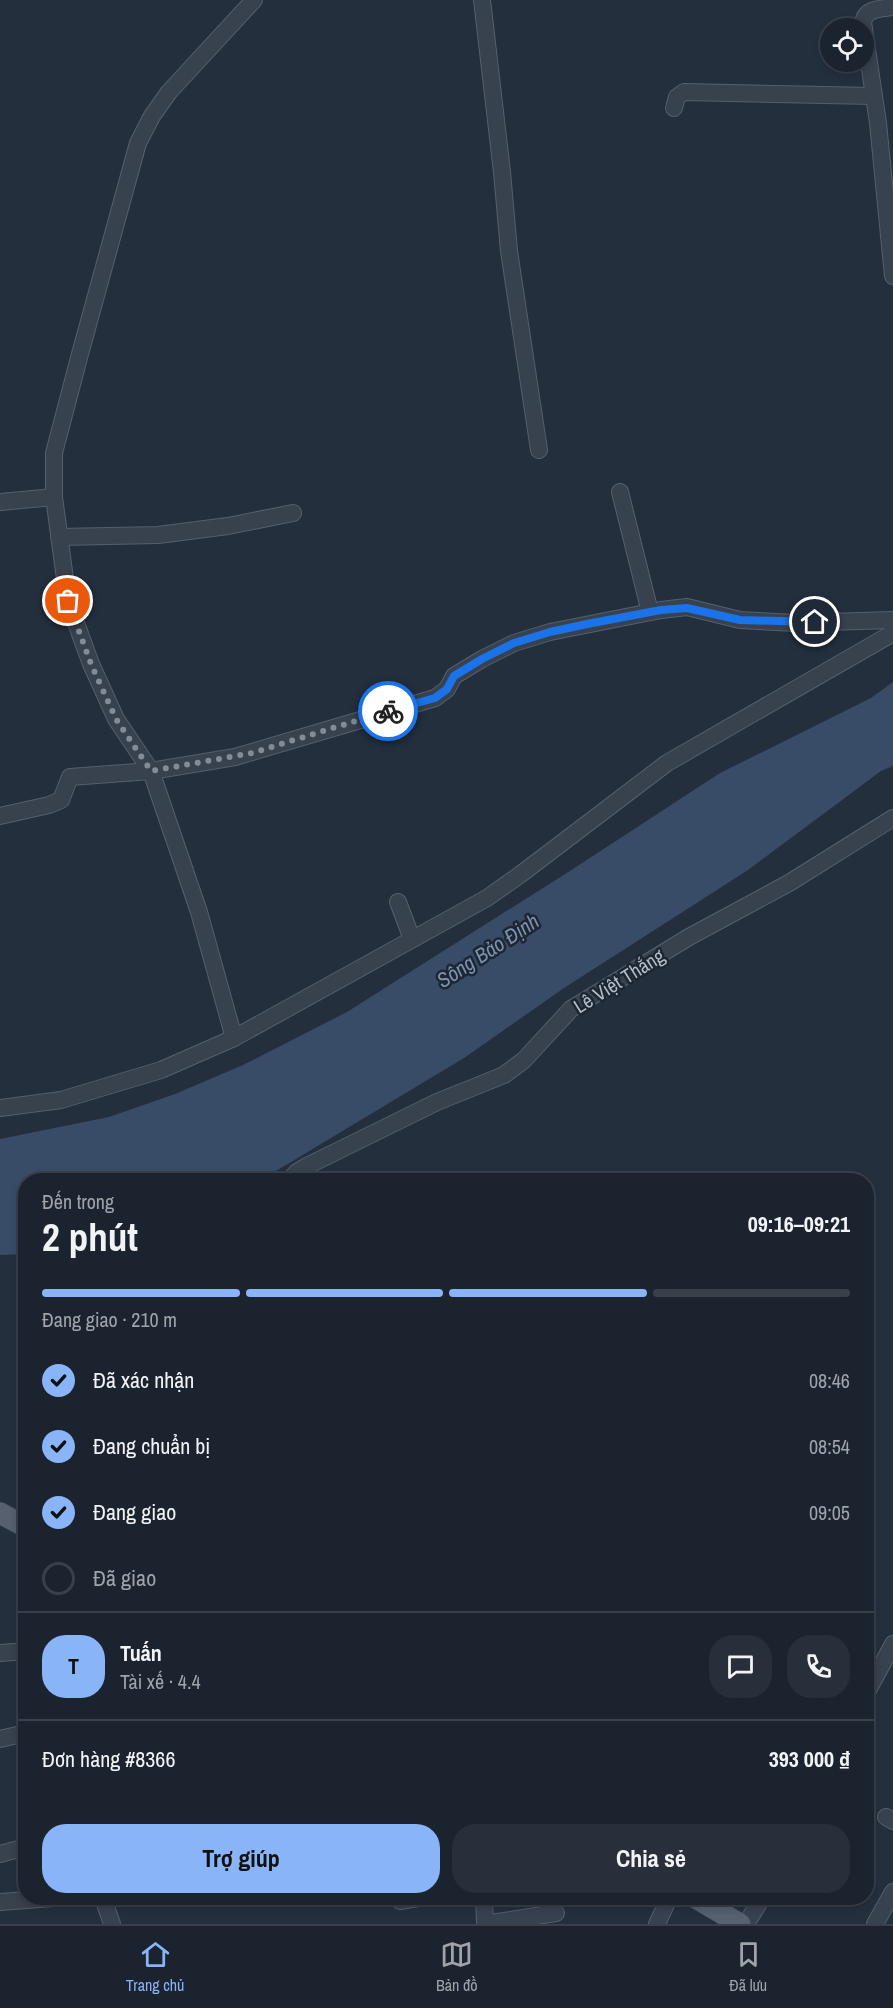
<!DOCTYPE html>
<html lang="vi">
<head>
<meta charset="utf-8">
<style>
  body { margin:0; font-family:"Archivo Narrow",sans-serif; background:#282f3a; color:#f1f3f6; height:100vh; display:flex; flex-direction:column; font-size:22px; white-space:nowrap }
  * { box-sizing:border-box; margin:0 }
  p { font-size:20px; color:#a0a4aa }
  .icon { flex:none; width:33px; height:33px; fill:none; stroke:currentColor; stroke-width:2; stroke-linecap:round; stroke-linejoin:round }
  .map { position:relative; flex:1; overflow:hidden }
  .panel { position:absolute; left:18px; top:1173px; width:856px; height:732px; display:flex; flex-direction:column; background:#1b232e; border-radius:24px; box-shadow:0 3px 9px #0003,0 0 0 2px #39404a }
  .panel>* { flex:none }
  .controls { position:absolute; left:820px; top:18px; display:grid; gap:12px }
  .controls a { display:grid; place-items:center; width:54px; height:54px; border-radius:50%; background:#1b232e; box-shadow:0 3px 9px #0003,0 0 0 2px #39404a; font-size:30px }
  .pin { position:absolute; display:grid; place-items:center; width:51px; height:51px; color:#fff; margin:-26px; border:3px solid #fff; border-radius:50%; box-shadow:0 2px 6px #0007 }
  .courier { position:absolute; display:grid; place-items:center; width:60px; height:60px; margin:-30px; border:4px solid #1a73e8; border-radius:50%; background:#fff; color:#222; box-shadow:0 2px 8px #0007 }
  .head em { font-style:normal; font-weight:700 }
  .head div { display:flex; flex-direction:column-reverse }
  .head { display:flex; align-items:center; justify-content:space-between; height:102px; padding:0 24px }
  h1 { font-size:39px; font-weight:700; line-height:45px }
  .bar { display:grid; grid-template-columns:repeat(4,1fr); gap:9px 6px; align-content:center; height:72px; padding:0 24px }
  .bar i { height:8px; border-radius:4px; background:#39404a }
  .bar .on { background:#8ab4f8 }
  .bar p { grid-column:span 4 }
  .line { display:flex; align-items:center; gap:15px; padding:0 24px; border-top:2px solid #39404a }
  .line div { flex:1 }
  .round { display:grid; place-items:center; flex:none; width:63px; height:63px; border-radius:24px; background:#282f3a }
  ol { padding:0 24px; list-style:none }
  li { display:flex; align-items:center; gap:18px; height:66px }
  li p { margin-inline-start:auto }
  li .icon { padding:6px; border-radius:50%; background:#8ab4f8; color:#111; stroke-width:4 }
  li:last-child { color:#a0a4aa }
  li i { width:33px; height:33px; border:3px solid #39404a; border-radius:50% }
  .button { display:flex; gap:12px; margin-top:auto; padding:12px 24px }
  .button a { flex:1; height:69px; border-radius:24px; background:#8ab4f8; color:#111; font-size:24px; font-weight:700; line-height:69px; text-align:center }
  .button a+a { background:#282f3a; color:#f1f3f6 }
  .dock { display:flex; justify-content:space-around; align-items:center; height:84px; border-top:2px solid #39404a; background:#1b232e; font-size:16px; color:#a0a4aa }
  .dock a { display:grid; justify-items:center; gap:3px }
  .dock .on { color:#8ab4f8 }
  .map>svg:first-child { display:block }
  .water { fill:#394c67 }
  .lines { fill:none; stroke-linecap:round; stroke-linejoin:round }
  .minor-casing { stroke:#565f6c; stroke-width:18 }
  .major-casing { stroke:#414a57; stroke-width:22 }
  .minor { stroke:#38414e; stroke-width:16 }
  .major { stroke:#56606e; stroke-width:21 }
  .done { stroke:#828b98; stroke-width:6; stroke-dasharray:0 10.8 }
  .route { stroke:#1a73e8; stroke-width:8 }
  .labels { text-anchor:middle; stroke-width:5; stroke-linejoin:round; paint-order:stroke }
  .street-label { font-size:20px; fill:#b4bcc9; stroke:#1d2633 }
  .water-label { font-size:21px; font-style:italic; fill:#7c92b1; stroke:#1d2633 }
</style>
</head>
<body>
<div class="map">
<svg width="893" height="1924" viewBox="0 0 893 1924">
  <rect width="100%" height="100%" fill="#242f3e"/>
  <path class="water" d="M893 682V766L881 771 748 870 564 988 464 1058 261 1180H26L25 1254 0 1255V1139L109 1117 175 1094 243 1065 347 1012 573 869 720 773 871 698Z"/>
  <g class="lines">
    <g class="minor-casing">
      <g id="minor">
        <path d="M482 0 502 172 509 251 539 450"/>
        <path d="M893 7C880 9 866 8 863 22L878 123 893 276"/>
        <path d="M674 108 677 97 684 92 874 96"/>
        <path d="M620 492 650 612"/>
        <path d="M0 502 54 497"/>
        <path d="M59 537 158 535 228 526 293 513"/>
        <path d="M0 816 49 805 61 800 70 777 151 771 235 757 435 698 447 689 454 676 482 659 514 643 550 632 661 610 687 607 740 620 795 623 893 620"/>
        <path d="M398 902 412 939"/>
        <path d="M234 1038 199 912 151 771 116 719 91 664 68 601 54 497V453L80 354 138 143 152 116 169 92 254 0"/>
        <path d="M0 1108 61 1100 161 1070 234 1038 487 898 521 874 667 763 893 633"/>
        <path d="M289 1180 297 1172 307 1166 437 1102 504 1075 524 1060 571 1009 689 937 789 883 893 818"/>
        <path d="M0 1653 26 1651"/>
        <path d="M867 1692 893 1644"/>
        <path d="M0 1739 26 1733"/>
        <path d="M886 1817 893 1821"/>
        <path d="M0 1854 26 1847"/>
        <path d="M103 1898 112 1924"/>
        <path d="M484 1898 485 1924"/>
        <path d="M400 1901 418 1898"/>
        <path d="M0 1902 53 1898"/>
        <path d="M485 1924 556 1913"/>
        <path d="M657 1924 669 1898"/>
        <path d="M746 1924 762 1898"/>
        <path d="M875 1924 893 1892"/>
      </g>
    </g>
    <g class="major-casing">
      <g id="major">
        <path d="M0 1513 26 1527"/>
        <path d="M696 1898 740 1924"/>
      </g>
    </g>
    <use href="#minor" class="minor"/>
    <use href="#major" class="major"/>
  </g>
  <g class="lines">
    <path class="done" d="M68 601 91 664 116 719 151 771 252 753 388 711"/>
    <path class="route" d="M388 711 435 698 447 689 454 676 482 659 514 643 550 632 587 624 661 610 687 608 740 620 815 622"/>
  </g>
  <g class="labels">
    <g class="street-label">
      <text transform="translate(619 981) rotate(-32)" y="7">Lê Việt Thắng</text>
    </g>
    <g class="water-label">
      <text transform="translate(488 951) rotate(-33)" y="7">Sông Bảo Định</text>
    </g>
  </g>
</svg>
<div class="controls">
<a><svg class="icon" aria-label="locate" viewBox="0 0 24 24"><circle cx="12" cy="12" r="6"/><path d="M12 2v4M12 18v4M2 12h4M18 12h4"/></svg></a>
</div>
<div class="pin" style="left:68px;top:601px;background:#ea580c"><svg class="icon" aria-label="bag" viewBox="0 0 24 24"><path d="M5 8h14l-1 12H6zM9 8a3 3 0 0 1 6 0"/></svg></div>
<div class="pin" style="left:815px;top:622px;background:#1f2937"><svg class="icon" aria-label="home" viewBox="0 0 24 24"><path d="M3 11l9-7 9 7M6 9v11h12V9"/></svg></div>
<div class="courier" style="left:388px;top:711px"><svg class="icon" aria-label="bike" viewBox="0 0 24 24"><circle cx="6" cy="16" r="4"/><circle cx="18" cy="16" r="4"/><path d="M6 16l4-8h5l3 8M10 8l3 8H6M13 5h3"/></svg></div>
<section class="panel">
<div class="head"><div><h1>2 phút</h1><p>Đến trong</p></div><em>09:16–09:21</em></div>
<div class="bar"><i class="on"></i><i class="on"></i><i class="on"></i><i></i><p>Đang giao · 210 m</p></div>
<ol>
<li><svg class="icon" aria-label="check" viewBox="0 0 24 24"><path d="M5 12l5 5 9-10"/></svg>Đã xác nhận<p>08:46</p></li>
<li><svg class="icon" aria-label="check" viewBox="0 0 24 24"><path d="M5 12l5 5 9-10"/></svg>Đang chuẩn bị<p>08:54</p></li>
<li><svg class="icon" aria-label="check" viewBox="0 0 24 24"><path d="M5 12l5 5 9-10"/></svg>Đang giao<p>09:05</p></li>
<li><i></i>Đã giao</li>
</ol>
<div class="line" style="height:108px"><b class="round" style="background:#8ab4f8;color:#111">T</b><div><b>Tuấn</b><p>Tài xế · 4.4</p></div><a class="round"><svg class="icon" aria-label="chat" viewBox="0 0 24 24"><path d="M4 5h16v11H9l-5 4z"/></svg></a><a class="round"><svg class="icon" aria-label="phone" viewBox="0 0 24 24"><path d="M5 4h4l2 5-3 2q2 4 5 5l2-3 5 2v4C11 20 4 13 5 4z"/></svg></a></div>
<div class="line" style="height:78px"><div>Đơn hàng #8366</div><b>393 000 ₫</b></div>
<div class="button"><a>Trợ giúp</a><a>Chia sẻ</a></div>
</section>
</div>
<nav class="dock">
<a class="on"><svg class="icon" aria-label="home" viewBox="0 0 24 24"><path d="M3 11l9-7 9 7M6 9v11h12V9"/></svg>Trang chủ</a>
<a><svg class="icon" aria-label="map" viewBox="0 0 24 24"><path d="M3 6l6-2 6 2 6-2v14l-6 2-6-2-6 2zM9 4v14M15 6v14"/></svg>Bản đồ</a>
<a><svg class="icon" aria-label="saved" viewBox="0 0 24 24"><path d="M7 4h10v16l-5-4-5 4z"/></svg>Đã lưu</a>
</nav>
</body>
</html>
